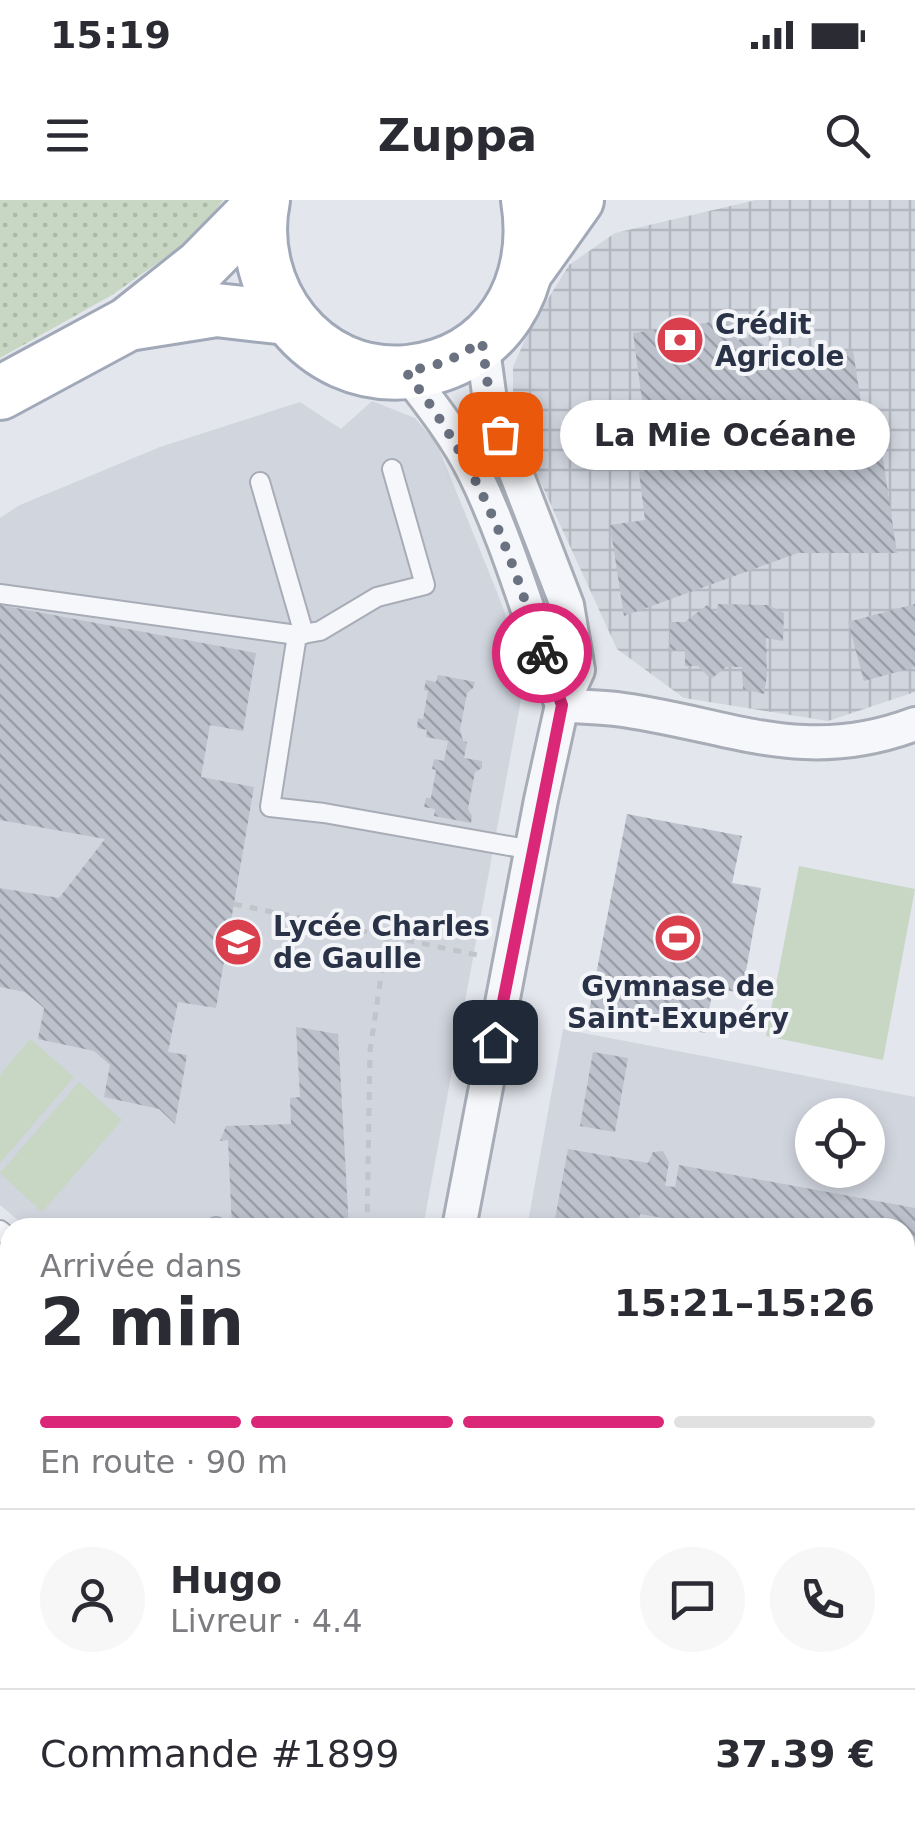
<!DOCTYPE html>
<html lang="fr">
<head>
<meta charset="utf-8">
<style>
  body { margin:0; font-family:"DejaVu Sans",sans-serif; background:#f7f7f7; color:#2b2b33; height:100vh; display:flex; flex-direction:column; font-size:38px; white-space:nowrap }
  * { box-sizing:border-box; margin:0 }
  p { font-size:32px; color:#7c7c81 }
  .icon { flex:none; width:55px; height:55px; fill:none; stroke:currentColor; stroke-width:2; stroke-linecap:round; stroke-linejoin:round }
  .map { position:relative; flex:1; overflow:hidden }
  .sheet { position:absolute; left:0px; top:1018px; width:915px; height:622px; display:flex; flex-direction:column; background:#fff; border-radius:30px 30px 0 0; box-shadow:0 5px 15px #0003 }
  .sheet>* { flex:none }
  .tools { position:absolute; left:795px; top:898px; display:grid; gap:20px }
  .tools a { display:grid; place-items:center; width:90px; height:90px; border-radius:50%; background:#fff; box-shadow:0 5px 15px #0003; font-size:50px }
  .pin { position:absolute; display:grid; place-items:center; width:85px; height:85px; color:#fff; margin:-42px; border-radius:20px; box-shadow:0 5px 15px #0006 }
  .courier { position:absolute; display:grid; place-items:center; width:100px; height:100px; margin:-50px; border:8px solid #db2777; border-radius:50%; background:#fff; color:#222; box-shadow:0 2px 12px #0007 }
  .bubble { position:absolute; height:70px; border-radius:35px; background:#fff; box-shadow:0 5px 15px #0003; font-size:32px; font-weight:700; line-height:70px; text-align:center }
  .overview em { font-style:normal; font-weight:700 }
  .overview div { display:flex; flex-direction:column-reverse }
  .overview { display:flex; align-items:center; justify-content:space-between; height:170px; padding:0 40px }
  h1 { font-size:65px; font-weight:700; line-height:75px }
  .bar { display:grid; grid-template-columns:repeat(4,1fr); gap:15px 10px; align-content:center; height:120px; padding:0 40px }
  .bar i { height:12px; border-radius:8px; background:#e1e1e2 }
  .bar .current { background:#db2777 }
  .bar p { grid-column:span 4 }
  .line { display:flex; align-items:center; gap:25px; padding:0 40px; border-top:2px solid #e1e1e2 }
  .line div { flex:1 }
  .round { display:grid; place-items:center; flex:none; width:105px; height:105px; border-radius:52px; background:#f7f7f7 }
  .status { display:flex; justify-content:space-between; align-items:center; height:70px; padding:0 50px; background:#fff; direction:ltr }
  .status svg { height:28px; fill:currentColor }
  header { display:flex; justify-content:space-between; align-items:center; height:130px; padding:0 40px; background:#fff; font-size:45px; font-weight:700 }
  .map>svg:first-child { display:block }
  .built { fill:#d1d5de; fill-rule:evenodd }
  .industrial { fill:url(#industrial-grid) }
  .grass { fill:url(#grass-dots) }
  .garden { fill:#c7d7c3 }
  .building { fill:url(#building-back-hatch) }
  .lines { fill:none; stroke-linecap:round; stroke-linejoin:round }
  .lane-casing { stroke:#a7acb7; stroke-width:22 }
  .street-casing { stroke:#a7acb7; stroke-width:38 }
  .primary-casing { stroke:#a1a9b9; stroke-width:58 }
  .path { stroke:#c1c4cb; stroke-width:5; stroke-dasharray:8 8; stroke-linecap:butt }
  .lane { stroke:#f6f7fa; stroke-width:18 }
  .street { stroke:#f6f7fa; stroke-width:32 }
  .primary { stroke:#fff; stroke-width:52 }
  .done { stroke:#6a7180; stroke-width:10; stroke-dasharray:0 18 }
  .route { stroke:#db2777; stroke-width:12 }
  .labels { text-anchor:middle; stroke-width:8; stroke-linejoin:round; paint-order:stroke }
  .poi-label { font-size:28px; font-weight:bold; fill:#293246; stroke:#f3f5f9; text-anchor:start }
</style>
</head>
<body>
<div class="status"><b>15:19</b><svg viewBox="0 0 49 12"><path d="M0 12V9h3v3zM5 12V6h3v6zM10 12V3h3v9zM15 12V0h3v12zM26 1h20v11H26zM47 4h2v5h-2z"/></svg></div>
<header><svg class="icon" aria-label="menu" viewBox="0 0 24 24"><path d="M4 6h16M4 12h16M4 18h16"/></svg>Zuppa<svg class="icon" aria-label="search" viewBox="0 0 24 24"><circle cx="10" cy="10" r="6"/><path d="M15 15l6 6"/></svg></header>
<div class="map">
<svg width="915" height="1639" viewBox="0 0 915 1639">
  <defs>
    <pattern id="industrial-grid" width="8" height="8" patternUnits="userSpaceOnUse" patternTransform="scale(2.5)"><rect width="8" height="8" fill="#d1d5de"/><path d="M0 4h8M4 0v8" fill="none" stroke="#b3b7c0"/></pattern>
    <pattern id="grass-dots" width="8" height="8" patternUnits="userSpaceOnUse" patternTransform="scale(2.5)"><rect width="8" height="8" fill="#c7d7c3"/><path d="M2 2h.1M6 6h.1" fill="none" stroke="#abb9a9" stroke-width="1.8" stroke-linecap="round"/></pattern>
    <pattern id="building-back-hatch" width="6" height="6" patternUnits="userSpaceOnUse" patternTransform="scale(2.5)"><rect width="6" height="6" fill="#bcc1cc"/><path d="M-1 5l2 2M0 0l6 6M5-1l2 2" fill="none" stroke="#999da7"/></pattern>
  </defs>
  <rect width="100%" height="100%" fill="#e3e6ec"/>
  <g class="built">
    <path d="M372 201 415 218 437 244 497 392 518 449 525 478 423 1027H26L0 1005V318L20 305 160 247 300 202 341 229Z"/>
    <path d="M563 829 915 897V1378L905 1376V1028H527ZM812 915H868V970H812Z"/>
  </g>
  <path class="industrial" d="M756 0H915V492L828 521 684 498 617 449 513 222V167L530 128 569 65 615 33Z"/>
  <path class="grass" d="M0 0H223L199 34 112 95 0 158Z"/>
  <g class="garden">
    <path d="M799 666 915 689 883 860 766 836Z"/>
    <path d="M30 839 74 877 0 963V875Z"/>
    <path d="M79 882 122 920 42 1012 0 973Z"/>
    <path d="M0 1068 10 1077V1616H0Z"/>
    <path d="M69 1630H223L221 1639H74Z"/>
  </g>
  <g class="building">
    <path d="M734 119 737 140 753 137 764 145 767 161 853 151 867 241 880 239 897 353H798L624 416 610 325 645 320 633 225 645 223 633 133Z"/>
    <path d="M718 404 768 405 784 413 783 441 766 438 767 475 764 494 743 489 742 467H726L711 479 698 466H685V450H670V422H685L707 405 716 413Z"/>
    <path d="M915 404V467L864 481 848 422Z"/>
    <path d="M0 405 256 453 243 531 210 525 201 577 254 587 216 808 178 802 168 852 187 855 175 924 159 909 104 897 110 865 94 851 38 839 44 808 25 792 0 787V688L59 698 105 639 0 620Z"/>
    <path d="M438 475 475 482 473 488 467 493 460 530 463 541 467 542 464 558 482 561V568L475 572 468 609 472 616 471 623 434 616 435 609 424 607 426 598H431L436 570 432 569 434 559 444 561 448 541 426 537 427 530 417 528 418 518 423 519 428 491 424 490 426 480 436 482Z"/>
    <path d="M627 614 742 636 732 683 761 688 742 793 713 788 705 833 589 811Z"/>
    <path d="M296 827 338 834 349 1028H232L228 940 220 941 226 926 291 924 290 898 300 897Z"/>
    <path d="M593 852 628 858 615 932 580 926Z"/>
    <path d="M568 949 648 963 653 952 663 951 669 962 665 986 675 987 679 965 915 1008V1088L905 1086V1028H666L668 1019 640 1014 637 1028 554 1024Z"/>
    <path d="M913 1218 915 1276 907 1318 905 1260Z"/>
    <path d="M905 1477 915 1479 910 1521 905 1519Z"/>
    <path d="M450 1630H495L494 1639H462L449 1636Z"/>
  </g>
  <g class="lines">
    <g class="lane-casing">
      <g id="lane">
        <path d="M260 282 304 434"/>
        <path d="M0 394 297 435 270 607 324 613 532 650"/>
        <path d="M297 435 320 431 377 397 425 385 392 269"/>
        <path d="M216 1028V1027"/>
        <path d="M0 1030 10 1038"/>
        <path d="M0 1127 10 1136"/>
        <path d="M0 1198 10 1186"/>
        <path d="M250 1639 251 1630"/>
      </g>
    </g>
    <g class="street-casing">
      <g id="street">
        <path d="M406 172C431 204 457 237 475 274 511 348 532 429 562 505"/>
        <path d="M562 505C580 507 598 507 616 509 726 523 801 567 915 524"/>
        <path d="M459 1028 541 600 562 505 578 470 567 405 491 208 482 142"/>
        <path d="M905 1430 915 1432"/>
        <path d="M278 1639 280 1630"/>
        <path d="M341 1639 343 1630"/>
        <path d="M683 1639 685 1630"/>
        <path d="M737 1639 739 1630"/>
      </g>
    </g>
    <g class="primary-casing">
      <g id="primary">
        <path d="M263 0C245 89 312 181 408 172 498 162 542 84 528 0"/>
        <path d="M530 66 577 0"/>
        <path d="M134 123 216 110 287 118"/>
        <path d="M0 193 128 124 201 66 262 4"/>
      </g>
    </g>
    <g class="path">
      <path d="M234 704 482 756"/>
      <path d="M367 1028 370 851 387 736"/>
    </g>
    <use href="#lane" class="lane"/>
    <use href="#street" class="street"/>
    <use href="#primary" class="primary"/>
  </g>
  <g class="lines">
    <path class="done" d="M500 234 491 208 482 142 446 162 406 172C457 237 493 308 520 386 528 408 533 431 542 453"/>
    <path class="route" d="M495 842 562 505 542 453"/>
  </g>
  <defs>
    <g id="bank-disc" transform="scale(2.5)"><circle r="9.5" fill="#da3f4e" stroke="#f3f5f9"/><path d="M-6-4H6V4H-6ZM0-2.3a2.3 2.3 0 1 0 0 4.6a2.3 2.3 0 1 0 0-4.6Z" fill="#fff"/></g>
    <g id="stadium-disc" transform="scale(2.5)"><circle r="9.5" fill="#da3f4e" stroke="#f3f5f9"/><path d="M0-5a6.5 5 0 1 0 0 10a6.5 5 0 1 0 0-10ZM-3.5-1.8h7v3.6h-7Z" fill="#fff"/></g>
    <g id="school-disc" transform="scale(2.5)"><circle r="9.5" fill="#da3f4e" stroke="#f3f5f9"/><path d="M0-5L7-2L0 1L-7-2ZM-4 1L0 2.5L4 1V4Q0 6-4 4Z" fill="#fff"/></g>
  </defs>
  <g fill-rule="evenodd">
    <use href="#bank-disc" x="680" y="140"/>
    <use href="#stadium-disc" x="678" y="738"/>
    <use href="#school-disc" x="238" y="742"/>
  </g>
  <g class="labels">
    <g class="poi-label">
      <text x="715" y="134">Crédit<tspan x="715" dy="32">Agricole</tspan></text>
      <text x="273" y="736">Lycée Charles<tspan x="273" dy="32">de Gaulle</tspan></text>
      <text x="678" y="796" text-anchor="middle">Gymnase de<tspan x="678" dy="32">Saint-Exupéry</tspan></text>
    </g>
  </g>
</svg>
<div class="tools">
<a><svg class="icon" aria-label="locate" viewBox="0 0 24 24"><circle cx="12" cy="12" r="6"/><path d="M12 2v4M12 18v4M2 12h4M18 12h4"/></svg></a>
</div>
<div class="pin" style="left:500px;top:234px;background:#ea580c"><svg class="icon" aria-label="bag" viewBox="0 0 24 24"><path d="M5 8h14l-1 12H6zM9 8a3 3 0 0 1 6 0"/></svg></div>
<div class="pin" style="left:495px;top:842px;background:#1f2937"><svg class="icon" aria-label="home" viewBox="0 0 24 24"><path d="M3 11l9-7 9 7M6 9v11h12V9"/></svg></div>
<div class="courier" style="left:542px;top:453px"><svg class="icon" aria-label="bike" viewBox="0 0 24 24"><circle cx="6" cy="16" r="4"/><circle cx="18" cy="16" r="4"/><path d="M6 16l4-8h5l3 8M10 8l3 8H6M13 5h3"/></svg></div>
<div class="bubble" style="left:560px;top:200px;width:330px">La Mie Océane</div>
<section class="sheet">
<div class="overview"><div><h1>2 min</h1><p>Arrivée dans</p></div><em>15:21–15:26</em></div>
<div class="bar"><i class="current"></i><i class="current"></i><i class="current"></i><i></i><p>En route · 90 m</p></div>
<div class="line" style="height:180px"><a class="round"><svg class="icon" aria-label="person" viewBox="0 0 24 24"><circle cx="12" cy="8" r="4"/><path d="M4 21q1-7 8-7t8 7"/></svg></a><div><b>Hugo</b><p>Livreur · 4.4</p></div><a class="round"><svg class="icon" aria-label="chat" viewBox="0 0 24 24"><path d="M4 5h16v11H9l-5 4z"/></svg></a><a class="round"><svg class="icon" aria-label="phone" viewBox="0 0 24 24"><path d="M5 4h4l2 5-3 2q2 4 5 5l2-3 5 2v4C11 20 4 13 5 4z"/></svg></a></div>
<div class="line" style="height:130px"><div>Commande #1899</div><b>37.39 €</b></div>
</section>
</div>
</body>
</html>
